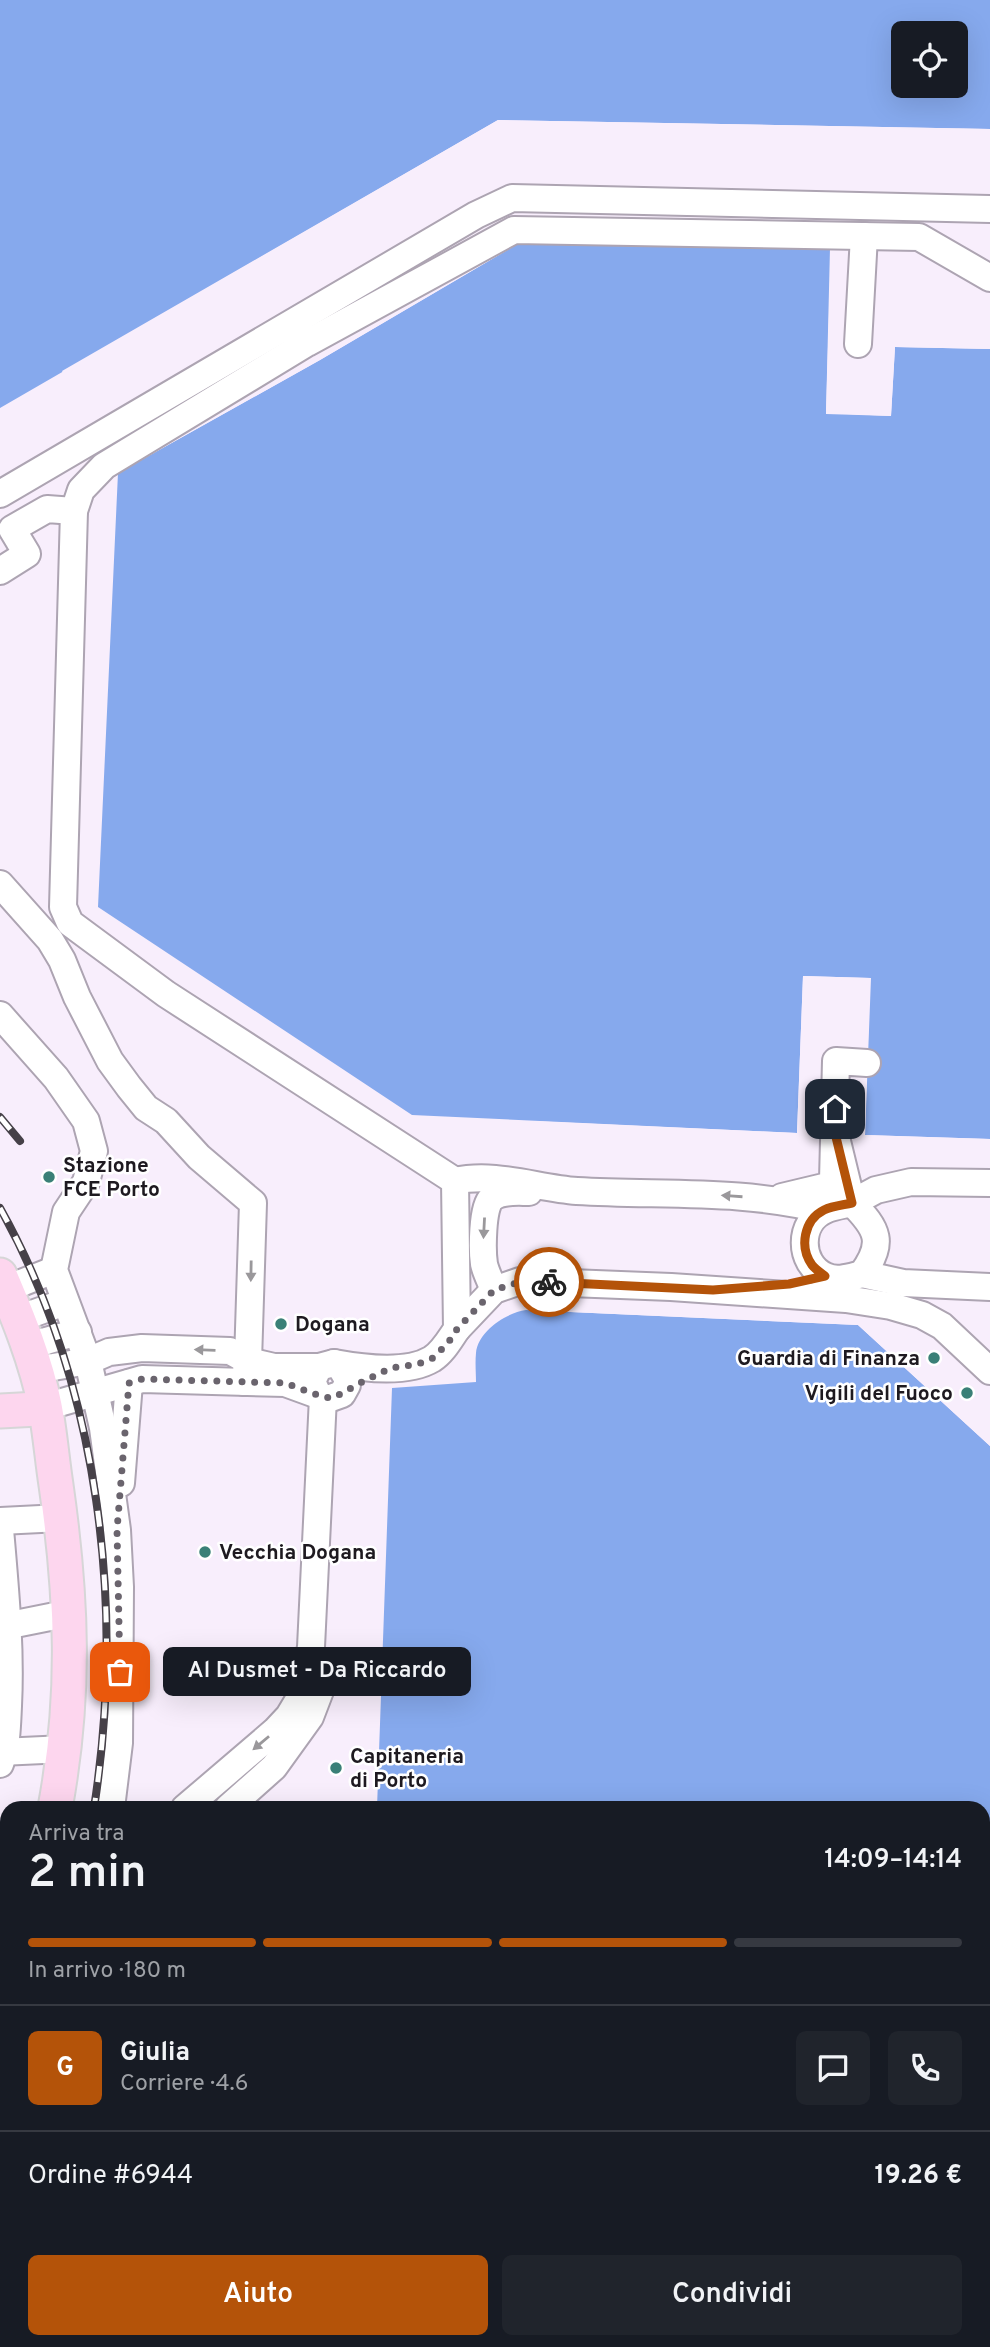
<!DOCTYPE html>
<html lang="it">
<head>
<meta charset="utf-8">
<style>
  body { margin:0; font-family:Overpass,sans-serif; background:#20242c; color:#f1f3f6; height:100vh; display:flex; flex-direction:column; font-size:26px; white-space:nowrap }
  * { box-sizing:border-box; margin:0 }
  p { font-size:23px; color:#9ea1a6 }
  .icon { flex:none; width:38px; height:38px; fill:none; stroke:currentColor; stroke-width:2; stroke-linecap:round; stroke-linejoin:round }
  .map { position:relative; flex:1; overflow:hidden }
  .side { position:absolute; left:0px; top:1801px; width:990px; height:548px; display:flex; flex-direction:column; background:#171b24; border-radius:21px 21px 0 0; box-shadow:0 7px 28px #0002 }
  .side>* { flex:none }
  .controls { position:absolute; left:891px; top:21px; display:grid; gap:14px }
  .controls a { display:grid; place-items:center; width:77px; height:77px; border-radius:10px; background:#171b24; box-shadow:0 7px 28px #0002; font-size:35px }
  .pin { position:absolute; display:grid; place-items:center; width:60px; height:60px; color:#fff; margin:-30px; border-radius:14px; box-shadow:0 4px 10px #0006 }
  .courier { position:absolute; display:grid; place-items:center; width:70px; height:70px; margin:-35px; border:5px solid #b45309; border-radius:50%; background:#fff; color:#222; box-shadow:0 2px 9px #0007 }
  .bubble { position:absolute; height:49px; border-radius:10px; background:#171b24; box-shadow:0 7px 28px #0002; font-size:23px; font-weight:600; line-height:49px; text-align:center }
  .head em { font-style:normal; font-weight:600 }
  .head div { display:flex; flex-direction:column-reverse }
  .head { display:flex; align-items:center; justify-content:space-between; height:119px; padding:0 28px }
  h1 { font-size:46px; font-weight:600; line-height:52px }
  .bar { display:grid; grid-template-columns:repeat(4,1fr); gap:10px 7px; align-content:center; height:84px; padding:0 28px }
  .bar i { height:9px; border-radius:5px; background:#363941 }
  .bar .active { background:#b45309 }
  .bar p { grid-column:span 4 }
  .line { display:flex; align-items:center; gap:18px; padding:0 28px; border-top:2px solid #363941 }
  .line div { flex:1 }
  .round { display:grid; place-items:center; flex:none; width:74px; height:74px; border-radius:10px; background:#20242c }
  .cta { display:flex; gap:14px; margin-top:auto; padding:14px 28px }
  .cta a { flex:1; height:80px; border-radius:10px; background:#b45309; color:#fff; font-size:28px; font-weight:600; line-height:80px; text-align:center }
  .cta a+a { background:#20242c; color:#f1f3f6 }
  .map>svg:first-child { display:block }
  .water { fill:#86a9ed; fill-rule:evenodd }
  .pier { fill:#f8eefc }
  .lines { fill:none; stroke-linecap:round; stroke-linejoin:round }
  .ferry { stroke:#224897; stroke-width:2; stroke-dasharray:9 7; stroke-linecap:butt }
  .minor-casing { stroke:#ada4b2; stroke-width:30 }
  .major-casing { stroke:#d6d6d7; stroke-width:37 }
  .minor { stroke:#fff; stroke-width:26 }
  .major { stroke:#fdd6ee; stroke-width:33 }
  .rail-casing { stroke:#464148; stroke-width:8 }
  .rail { stroke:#fff; stroke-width:5; stroke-dasharray:16; stroke-linecap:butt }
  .oneway { fill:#9a989b }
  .done { stroke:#6a646d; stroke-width:7; stroke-dasharray:0 12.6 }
  .route { stroke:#b45309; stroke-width:9 }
  .poi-dot { fill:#3a8077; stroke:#fff; stroke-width:2.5 }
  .labels { text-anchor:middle; stroke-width:5; stroke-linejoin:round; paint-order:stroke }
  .poi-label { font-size:21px; font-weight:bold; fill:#1e1a20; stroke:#fff; text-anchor:start }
</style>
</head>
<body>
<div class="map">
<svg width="990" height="2347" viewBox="0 0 990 2347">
  <rect width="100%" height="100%" fill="#f8eefc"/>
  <g class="water">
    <path d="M0 0H990V129L498 120 0 408ZM903 33H956V86H903Z"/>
    <path d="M521 242 831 248 826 413 891 416 895 347 990 349V1139L865 1135 870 978 803 976 797 1133 412 1115 98 907 118 473 320 360Z"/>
    <path d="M526 1310 858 1325 990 1446V2135L984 2138V1808H377L392 1388 476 1382C476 1373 475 1363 476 1353 478 1331 506 1313 526 1310Z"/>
  </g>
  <g class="pier">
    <path d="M498 120 990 129V133L499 123 64 375 62 371Z"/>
    <path d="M521 239 834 248 829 411 888 412 892 346 894 343 990 346V349L895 347 891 416 826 414 830 248 521 242 320 360 118 473 116 469 319 357Z"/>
    <path d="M803 976 871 978 865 1135 990 1139V1143L862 1137 867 981 806 979 801 1133 799 1136 531 1124V1121L797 1133Z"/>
    <path d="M526 1307 859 1321 990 1441V1446L858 1325 526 1310Z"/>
  </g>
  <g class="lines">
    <g class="ferry">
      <path d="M984 1978 990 1975"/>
      <path d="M984 2000 990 1997"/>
    </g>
    <g class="minor-casing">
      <g id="minor">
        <path d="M858 344 864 236"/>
        <path d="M0 494 476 215 512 198 990 209"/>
        <path d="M0 571 27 554 12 529 47 509 74 511"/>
        <path d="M0 884 50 940 62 960 77 997 110 1061 129 1087 146 1108 166 1121 199 1157 253 1203 248 1361 244 1382"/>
        <path d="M0 1015 56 1078 86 1121 94 1151 86 1182 66 1212 54 1270 88 1361 103 1428 117 1530 120 1587 119 1743 111 1808"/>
        <path d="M835 1133 852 1203 876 1190 911 1182 990 1183"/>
        <path d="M455 1181C495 1172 537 1188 577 1191 660 1196 743 1189 824 1210"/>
        <path d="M782 1197 828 1186 833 1180 836 1061 867 1063"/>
        <path d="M852 1203C878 1229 885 1243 862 1274 850 1277 837 1282 825 1276 798 1263 798 1222 825 1210 834 1206 844 1205 852 1203Z"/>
        <path d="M862 1274 903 1283 990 1287"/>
        <path d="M6 1289 54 1270"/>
        <path d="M494 1290C491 1282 486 1273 484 1264 482 1251 482 1207 491 1199 500 1190 517 1192 529 1192"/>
        <path d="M18 1319 65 1302"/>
        <path d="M457 1329 494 1290 520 1281 671 1287 846 1299 891 1306 922 1315 942 1326 990 1371"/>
        <path d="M28 1346 78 1332"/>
        <path d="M334 1363C361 1368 407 1374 432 1359 443 1352 450 1339 457 1329L455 1181 166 994 70 923 63 907 74 511 81 490 104 466 307 343 514 230 919 237 990 278"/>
        <path d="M36 1370 88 1361 109 1352 142 1348 230 1351 248 1361 274 1367H319L334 1363 340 1366 347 1378V1385L342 1394 328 1399 318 1395 312 1381 319 1367"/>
        <path d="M45 1407 142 1379 285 1383 318 1395"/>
        <path d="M121 1483 129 1383"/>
        <path d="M0 1521 61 1518"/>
        <path d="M0 1529C5 1588 11 1647 8 1706 7 1726 7 1745 0 1764"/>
        <path d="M0 1627 70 1613"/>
        <path d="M0 1752 65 1749"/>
        <path d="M185 1808 275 1731 289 1716 301 1696 311 1647 323 1397"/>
        <path d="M228 1808 274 1767 310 1717 323 1683"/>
        <path d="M0 2149 7 2133"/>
        <path d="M984 2188 990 2185"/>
        <path d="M312 2342 323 2347"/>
        <path d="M420 2342 429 2347"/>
        <path d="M724 2342 726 2347"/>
        <path d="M931 2342 933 2347"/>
        <path d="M518 2347 537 2342"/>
      </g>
    </g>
    <g class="major-casing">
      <g id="major">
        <path d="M0 1275C18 1317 36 1361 45 1406 50 1432 52 1459 56 1485 72 1597 76 1696 55 1808"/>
        <path d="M0 1411 38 1409"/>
        <path d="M0 2011 7 1991"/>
      </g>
    </g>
    <use href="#minor" class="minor"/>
    <use href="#major" class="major"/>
    <g class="rail-casing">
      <g id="rail">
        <path d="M0 1117 20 1141"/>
        <path d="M0 1208C100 1387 125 1608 94 1808"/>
        <path d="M0 2078 7 2063"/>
        <path d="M0 2102 7 2086"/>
      </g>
    </g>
    <use href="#rail" class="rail"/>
  </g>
  <defs><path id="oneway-solid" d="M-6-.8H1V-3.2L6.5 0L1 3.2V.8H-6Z" transform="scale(1.75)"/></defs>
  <g class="oneway">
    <use href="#oneway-solid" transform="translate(732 1196) rotate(-176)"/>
    <use href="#oneway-solid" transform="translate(484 1228) rotate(93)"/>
    <use href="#oneway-solid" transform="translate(251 1271) rotate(91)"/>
    <use href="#oneway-solid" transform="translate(205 1350) rotate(-178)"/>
    <use href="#oneway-solid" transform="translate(261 1743) rotate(140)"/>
  </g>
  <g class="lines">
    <path class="done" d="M120 1672 117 1530 129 1383 142 1379 285 1383 323 1397 333 1398 362 1382 391 1368 418 1364 433 1358 448 1343 457 1329 494 1290 520 1282H549"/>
    <path class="route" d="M549 1282 713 1290 789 1284 825 1276C821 1273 815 1269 812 1265 799 1247 804 1220 824 1210 832 1206 843 1205 852 1203L835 1133V1109"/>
  </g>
  <g class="poi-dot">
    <circle cx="49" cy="1177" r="7"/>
    <circle cx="281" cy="1324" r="7"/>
    <circle cx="934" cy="1358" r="7"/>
    <circle cx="967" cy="1393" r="7"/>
    <circle cx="205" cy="1552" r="7"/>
    <circle cx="336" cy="1768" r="7"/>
  </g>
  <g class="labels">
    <g class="poi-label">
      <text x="63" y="1172">Stazione<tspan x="63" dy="24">FCE Porto</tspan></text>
      <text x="295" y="1331">Dogana</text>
      <text x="920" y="1365" text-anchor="end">Guardia di Finanza</text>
      <text x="953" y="1400" text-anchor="end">Vigili del Fuoco</text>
      <text x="219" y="1559">Vecchia Dogana</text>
      <text x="350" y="1763">Capitaneria<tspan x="350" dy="24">di Porto</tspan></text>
    </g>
  </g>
</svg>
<div class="controls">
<a><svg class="icon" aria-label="locate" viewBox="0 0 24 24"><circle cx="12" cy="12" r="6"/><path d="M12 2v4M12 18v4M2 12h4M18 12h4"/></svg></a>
</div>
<div class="pin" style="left:120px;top:1672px;background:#ea580c"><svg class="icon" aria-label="bag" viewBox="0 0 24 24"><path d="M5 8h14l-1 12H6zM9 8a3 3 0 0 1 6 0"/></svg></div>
<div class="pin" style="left:835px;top:1109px;background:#1f2937"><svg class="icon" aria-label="home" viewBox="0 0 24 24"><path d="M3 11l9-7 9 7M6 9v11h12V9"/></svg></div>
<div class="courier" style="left:549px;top:1282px"><svg class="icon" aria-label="bike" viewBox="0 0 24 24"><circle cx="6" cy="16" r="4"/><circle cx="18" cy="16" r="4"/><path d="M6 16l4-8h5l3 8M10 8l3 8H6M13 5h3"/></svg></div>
<div class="bubble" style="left:163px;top:1647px;width:308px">Al Dusmet - Da Riccardo</div>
<section class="side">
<div class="head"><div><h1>2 min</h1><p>Arriva tra</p></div><em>14:09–14:14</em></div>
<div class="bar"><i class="active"></i><i class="active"></i><i class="active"></i><i></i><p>In arrivo · 180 m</p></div>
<div class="line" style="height:126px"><b class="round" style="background:#b45309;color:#fff">G</b><div><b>Giulia</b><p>Corriere · 4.6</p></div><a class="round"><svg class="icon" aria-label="chat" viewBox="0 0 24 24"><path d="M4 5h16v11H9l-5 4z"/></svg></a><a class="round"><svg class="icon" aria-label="phone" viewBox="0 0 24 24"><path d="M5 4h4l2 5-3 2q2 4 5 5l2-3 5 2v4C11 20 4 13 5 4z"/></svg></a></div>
<div class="line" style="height:91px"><div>Ordine #6944</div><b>19.26 €</b></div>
<div class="cta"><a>Aiuto</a><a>Condividi</a></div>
</section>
</div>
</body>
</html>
